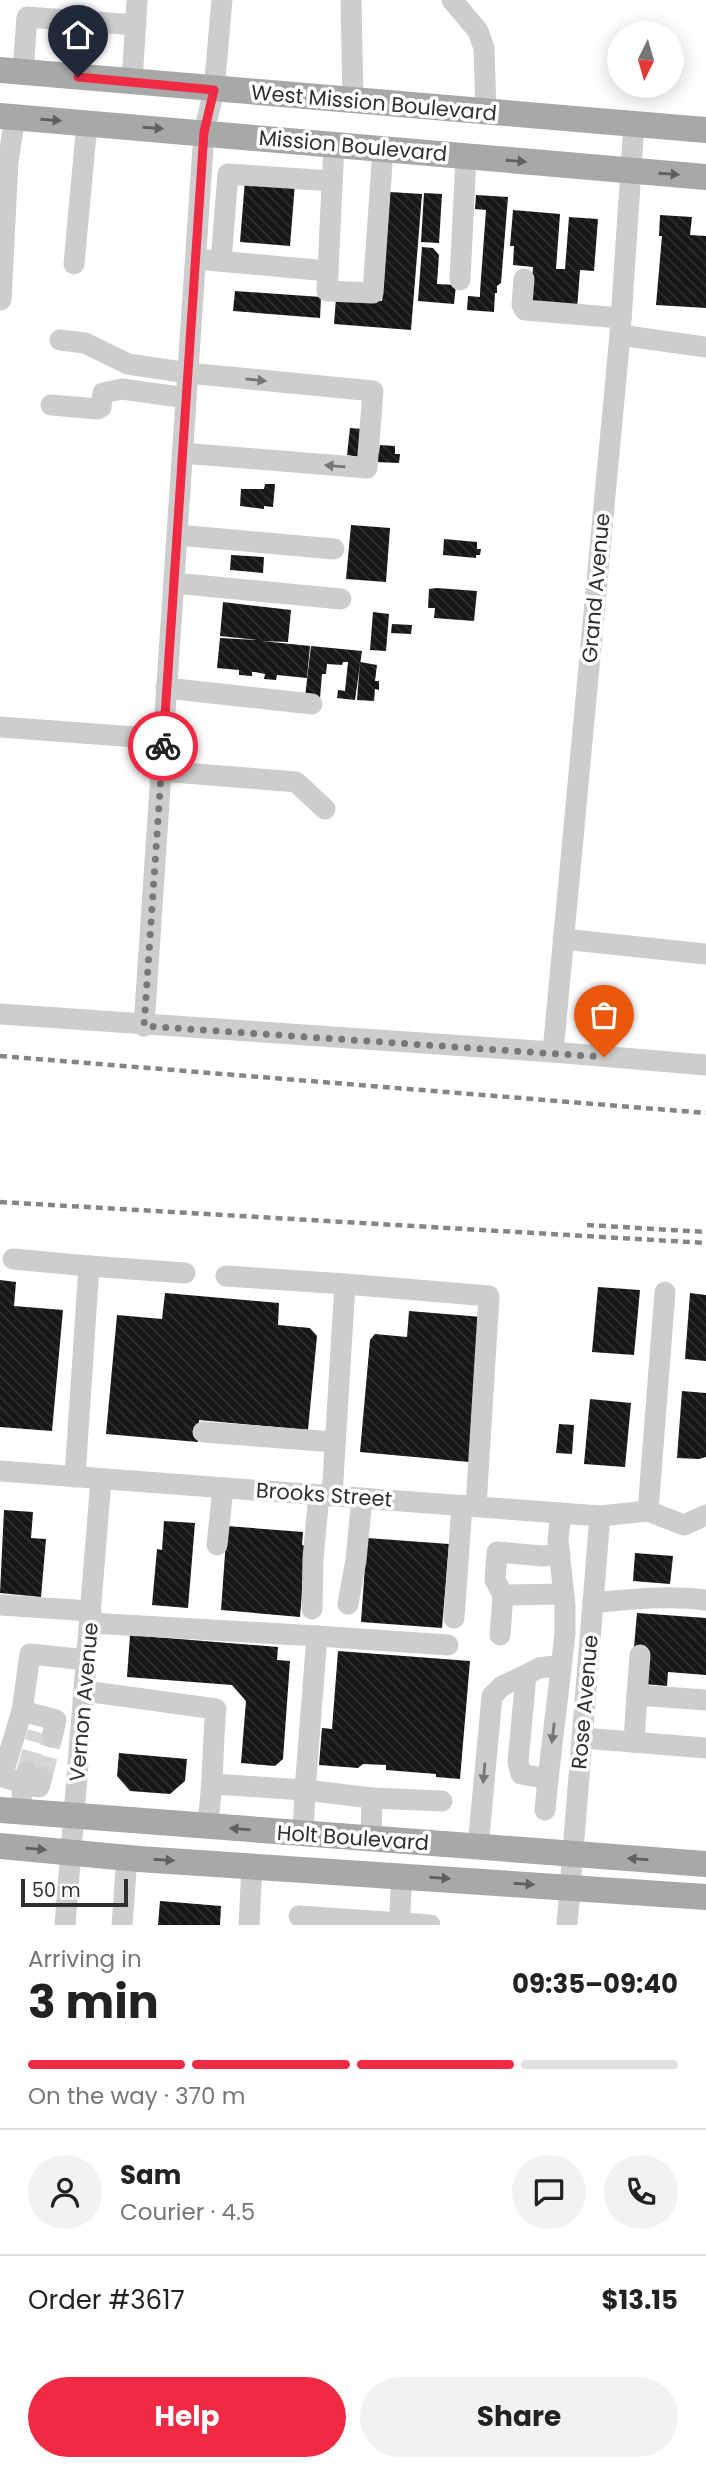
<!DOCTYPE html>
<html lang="en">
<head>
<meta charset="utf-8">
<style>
  body { margin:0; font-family:Poppins,sans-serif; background:#f2f2f2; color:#222; height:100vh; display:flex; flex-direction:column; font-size:26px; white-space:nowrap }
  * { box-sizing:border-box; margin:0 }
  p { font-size:23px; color:#767676 }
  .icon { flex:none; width:38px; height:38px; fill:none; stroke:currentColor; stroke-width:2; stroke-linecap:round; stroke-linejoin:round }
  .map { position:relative; height:1925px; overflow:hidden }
  .sheet { display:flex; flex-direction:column; background:#fff; flex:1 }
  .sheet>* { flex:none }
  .needle { width:46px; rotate:185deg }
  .fabs { position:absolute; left:607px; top:21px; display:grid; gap:14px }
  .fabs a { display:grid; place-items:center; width:77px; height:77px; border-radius:50%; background:#fff; box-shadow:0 4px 18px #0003; font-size:35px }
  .scale { position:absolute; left:21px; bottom:18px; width:107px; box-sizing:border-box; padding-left:7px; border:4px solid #303030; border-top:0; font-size:19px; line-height:24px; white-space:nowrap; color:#303030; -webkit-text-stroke:5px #fff; paint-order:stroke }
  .pin { position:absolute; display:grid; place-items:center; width:60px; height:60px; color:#fff; margin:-72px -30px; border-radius:50% 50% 50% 0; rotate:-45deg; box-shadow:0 0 7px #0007 }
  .pin .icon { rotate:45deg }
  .courier { position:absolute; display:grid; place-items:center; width:70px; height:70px; margin:-35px; border:5px solid #ef2a42; border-radius:50%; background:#fff; color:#222; box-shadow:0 2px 9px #0007 }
  .head em { font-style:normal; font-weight:700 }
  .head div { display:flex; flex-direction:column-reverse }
  .head { display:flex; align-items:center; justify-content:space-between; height:119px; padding:0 28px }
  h1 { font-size:46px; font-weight:700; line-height:52px }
  .bar { display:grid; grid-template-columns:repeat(4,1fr); gap:10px 7px; align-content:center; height:84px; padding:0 28px }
  .bar i { height:9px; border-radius:5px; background:#e0e0e0 }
  .bar .selected { background:#ef2a42 }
  .bar p { grid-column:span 4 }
  .line { display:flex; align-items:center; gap:18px; padding:0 28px; border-top:2px solid #e0e0e0 }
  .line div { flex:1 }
  .round { display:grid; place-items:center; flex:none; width:74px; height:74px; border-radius:37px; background:#f2f2f2 }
  .cta { display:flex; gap:14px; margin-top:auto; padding:14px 28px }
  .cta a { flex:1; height:80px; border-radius:42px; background:#ef2a42; color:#fff; font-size:28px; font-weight:700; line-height:80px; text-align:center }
  .cta a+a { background:#f2f2f2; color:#222 }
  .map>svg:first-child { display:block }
  .building { fill:url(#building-back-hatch) }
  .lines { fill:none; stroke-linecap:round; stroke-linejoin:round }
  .minor-tunnel { stroke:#d6d6d6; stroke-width:21; stroke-dasharray:21 10; stroke-linecap:butt }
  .minor { stroke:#cdcdcd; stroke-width:21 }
  .major { stroke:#a8a8a8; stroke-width:26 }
  .rail { stroke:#858585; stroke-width:4.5; stroke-dasharray:7 5; stroke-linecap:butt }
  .oneway { fill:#606060 }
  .oneway2 { fill:#777 }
  .done { stroke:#787878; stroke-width:7; stroke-dasharray:0 12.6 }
  .route { stroke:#ef2a42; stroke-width:9 }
  .labels { text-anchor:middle; stroke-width:7; stroke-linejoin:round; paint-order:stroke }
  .street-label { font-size:21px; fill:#303030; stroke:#fff }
</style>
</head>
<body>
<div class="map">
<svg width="706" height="1925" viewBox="0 0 706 1925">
  <defs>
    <pattern id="building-back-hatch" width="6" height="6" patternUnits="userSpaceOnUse" patternTransform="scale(1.75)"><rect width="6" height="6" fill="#171717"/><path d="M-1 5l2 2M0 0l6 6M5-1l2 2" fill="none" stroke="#303030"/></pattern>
  </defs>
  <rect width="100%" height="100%" fill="#fff"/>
  <g class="building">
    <path d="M245 180 295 183 290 246 240 242Z"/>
    <path d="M390 192 422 194 411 330 334 324 336 298 382 301Z"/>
    <path d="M424 193 442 194 439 243 421 242Z"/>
    <path d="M476 195 508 197 501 283 497 286V293H495L494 312 467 310 468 296 480 297V292L486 210 475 209Z"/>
    <path d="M513 210 560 214 556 269H565L569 217 598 219 594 271 580 270 577 310 530 306 533 267 513 265 514 246H510Z"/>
    <path d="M660 215 692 217 690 235 706 236V308L656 305 662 236H659Z"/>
    <path d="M422 247 433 248 439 255 437 284 456 285 454 304 418 301Z"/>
    <path d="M235 291 321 297 320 318 233 311Z"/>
    <path d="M350 428 363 429 360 457 347 455Z"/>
    <path d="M380 445 395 446V454H400L399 463 375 462 376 452 379 453Z"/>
    <path d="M265 484H275L273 507 264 506V509L240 506 241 489H264Z"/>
    <path d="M351 525 390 528 386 582 346 579Z"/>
    <path d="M444 539 477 542V549H481L480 555H476V558L443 555Z"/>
    <path d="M231 555 264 557 263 573 230 570Z"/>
    <path d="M437 588 477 591 474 621 434 618 435 608H428L429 589Z"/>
    <path d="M223 602 291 610 288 642 262 641 310 646 307 678 277 675 276 680 264 679 265 674 255 672H252V676L239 675V670L217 668 220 638 258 640 220 636Z"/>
    <path d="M373 612 389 614 386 651 370 650Z"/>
    <path d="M392 624 412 625 411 634 391 633Z"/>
    <path d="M311 646 362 651 355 700 337 698 338 690 345 691 348 662H343L342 665 327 664 326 674H322L320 698 305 697Z"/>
    <path d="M360 662 377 665 375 681H379V690L375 689 374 701 357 700Z"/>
    <path d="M0 1280 16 1282 14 1306 63 1310 52 1431 0 1427Z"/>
    <path d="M598 1287 640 1290 634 1355 592 1352Z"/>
    <path d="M165 1293 279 1303 278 1325 310 1328 317 1336 308 1430 199 1420 198 1442 106 1434 117 1315 162 1319Z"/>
    <path d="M690 1293 706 1295V1361L685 1359Z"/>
    <path d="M409 1311 482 1317 469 1462 360 1452 370 1340 375 1334 407 1337Z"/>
    <path d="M682 1391 706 1393V1457L699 1459 677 1458Z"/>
    <path d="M590 1399 631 1403 625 1467 584 1464Z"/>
    <path d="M559 1424 574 1425 572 1454 556 1453Z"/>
    <path d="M4 1510 33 1512 31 1538 46 1539 41 1597 0 1593Z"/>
    <path d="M164 1521 195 1523 188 1608 152 1605 157 1549 162 1550Z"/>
    <path d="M227 1526 303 1532 302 1545 306 1546 300 1617 221 1610Z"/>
    <path d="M367 1538 449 1544 442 1628 361 1622Z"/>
    <path d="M635 1553 673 1556 670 1584 633 1581Z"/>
    <path d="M637 1613 706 1618V1675L668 1672 667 1686 644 1684 634 1647Z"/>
    <path d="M130 1635 278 1647 277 1660 290 1661 283 1759 275 1766 241 1763 246 1701 232 1685 127 1677Z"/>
    <path d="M338 1651 470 1661 460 1779 436 1777V1774L386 1770V1765L363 1764 358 1768 319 1765 322 1728 332 1729Z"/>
    <path d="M119 1753 187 1759 185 1781 170 1794 130 1791 117 1776Z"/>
    <path d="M160 1901 221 1906 220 1925H158Z"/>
  </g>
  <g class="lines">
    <g class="minor-tunnel">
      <path d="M27 1772 38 1732"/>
      <path d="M42 1777 52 1737"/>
    </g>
    <g class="minor">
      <path d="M351 0 353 101"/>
      <path d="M452 0 478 31 484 48 486 112"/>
      <path d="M23 72 27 17 136 25"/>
      <path d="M132 82 137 0"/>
      <path d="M196 259 328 271 334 144"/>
      <path d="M221 261 228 174 332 181"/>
      <path d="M74 264 87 123"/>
      <path d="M328 271 327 291 373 293 383 149"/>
      <path d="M524 279 522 305 525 310 621 318"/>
      <path d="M460 280 466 157"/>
      <path d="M1 300 8 162 15 117"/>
      <path d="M620 335 706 347"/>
      <path d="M60 340 85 343 128 364 188 373 373 391 367 468 182 453"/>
      <path d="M51 405 98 409 101 407 103 393 122 389 186 398"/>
      <path d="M177 535 334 549"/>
      <path d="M174 583 341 599"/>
      <path d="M166 688 312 704"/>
      <path d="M0 727 163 739"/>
      <path d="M161 771 296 782 325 809"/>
      <path d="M563 939 706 954"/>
      <path d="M0 1014 553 1052 706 1065"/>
      <path d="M144 1026 204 132 214 90 222 0"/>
      <path d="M553 1052 620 335 634 124"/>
      <path d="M13 1259 89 1266 75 1477"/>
      <path d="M89 1266 185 1273"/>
      <path d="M226 1276 345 1284"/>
      <path d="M203 1432 335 1442"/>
      <path d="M0 1471 600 1516 648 1511 684 1525 706 1515"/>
      <path d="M332 1496 345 1284 489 1296 476 1506"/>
      <path d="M648 1511 665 1292"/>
      <path d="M561 1513 558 1540 565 1605V1634L548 1779 521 1774 518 1762 526 1675 539 1668 561 1665"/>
      <path d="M217 1545 223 1488"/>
      <path d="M560 1554 543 1556 497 1552 495 1580 503 1595 564 1594"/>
      <path d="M593 1603C630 1599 669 1595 706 1600"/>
      <path d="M348 1604 356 1560 362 1498"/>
      <path d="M0 1605 91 1611"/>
      <path d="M312 1609 313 1558 319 1495"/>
      <path d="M454 1618 462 1505"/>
      <path d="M90 1623 317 1636"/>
      <path d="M500 1635 503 1595"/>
      <path d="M85 1691 216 1709C212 1748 214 1787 207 1826"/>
      <path d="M637 1695 640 1655"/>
      <path d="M22 1711 2 1777 24 1783 27 1772"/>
      <path d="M52 1737 56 1720 22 1711 30 1654 87 1660"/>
      <path d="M583 1738 706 1748"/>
      <path d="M634 1742 637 1695 706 1700"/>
      <path d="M213 1784 305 1790 303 1834"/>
      <path d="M22 1795 24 1783 39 1787 42 1777"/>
      <path d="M372 1798 442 1801"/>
      <path d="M545 1810 548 1779"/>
      <path d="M371 1839 372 1798 305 1790 317 1636 448 1645"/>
      <path d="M478 1847 492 1696 502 1686 526 1675"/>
      <path d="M299 1916 430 1925"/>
      <path d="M65 1925 101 1479"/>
      <path d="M122 1925 127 1857"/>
      <path d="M249 1925 252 1866"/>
      <path d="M399 1925 402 1876"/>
      <path d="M567 1925 600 1516"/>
    </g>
    <g class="major">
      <path d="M0 70 706 130"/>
      <path d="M0 116 706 177"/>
      <path d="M0 1810 706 1864"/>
      <path d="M0 1846 139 1859 706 1897"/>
    </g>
    <g class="rail">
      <path d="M0 1056 706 1113"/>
      <path d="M0 1202 706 1243"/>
      <path d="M587 1225 706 1232"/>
    </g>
  </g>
  <defs><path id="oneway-solid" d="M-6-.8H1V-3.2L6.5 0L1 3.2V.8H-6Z" transform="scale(1.75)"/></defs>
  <g class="oneway">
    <use href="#oneway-solid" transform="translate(51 120) rotate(4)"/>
    <use href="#oneway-solid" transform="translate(153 128) rotate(4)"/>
    <use href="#oneway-solid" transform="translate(516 161) rotate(5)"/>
    <use href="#oneway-solid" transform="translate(669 174) rotate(4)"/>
    <use href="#oneway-solid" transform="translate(240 1829) rotate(-175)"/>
    <use href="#oneway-solid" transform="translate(36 1849) rotate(5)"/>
    <use href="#oneway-solid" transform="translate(638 1859) rotate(-176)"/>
    <use href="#oneway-solid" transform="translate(164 1860) rotate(4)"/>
    <use href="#oneway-solid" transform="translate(440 1878) rotate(4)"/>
    <use href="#oneway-solid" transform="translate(524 1884) rotate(4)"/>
  </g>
  <g class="oneway2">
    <use href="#oneway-solid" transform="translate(256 380) rotate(6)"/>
    <use href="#oneway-solid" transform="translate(335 466) rotate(-175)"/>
    <use href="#oneway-solid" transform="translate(553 1733) rotate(97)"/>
    <use href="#oneway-solid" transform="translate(484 1773) rotate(95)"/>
  </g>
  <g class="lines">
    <path class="done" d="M163 746 144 1026 604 1057"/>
    <path class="route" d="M78 77 214 90 204 132 163 746"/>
  </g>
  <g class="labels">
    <g class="street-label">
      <text transform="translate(374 103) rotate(5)" y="7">West Mission Boulevard</text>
      <text transform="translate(353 146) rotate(5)" y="7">Mission Boulevard</text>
      <text transform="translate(596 588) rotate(-85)" y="7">Grand Avenue</text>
      <text transform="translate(324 1495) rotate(4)" y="7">Brooks Street</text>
      <text transform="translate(84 1702) rotate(-85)" y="7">Vernon Avenue</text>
      <text transform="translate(585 1702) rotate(-85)" y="7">Rose Avenue</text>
      <text transform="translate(353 1838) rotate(4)" y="7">Holt Boulevard</text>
    </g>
  </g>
</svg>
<div class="fabs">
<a><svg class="needle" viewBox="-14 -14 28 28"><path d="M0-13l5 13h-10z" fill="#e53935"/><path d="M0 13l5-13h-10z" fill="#767676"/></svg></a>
</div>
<div class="scale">50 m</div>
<div class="pin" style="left:604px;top:1057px;background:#ea580c"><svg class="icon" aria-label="bag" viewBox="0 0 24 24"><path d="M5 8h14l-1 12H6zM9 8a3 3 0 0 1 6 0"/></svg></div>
<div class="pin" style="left:78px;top:77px;background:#1f2937"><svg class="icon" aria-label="home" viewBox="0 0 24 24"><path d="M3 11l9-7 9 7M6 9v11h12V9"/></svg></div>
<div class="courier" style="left:163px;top:746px"><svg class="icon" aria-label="bike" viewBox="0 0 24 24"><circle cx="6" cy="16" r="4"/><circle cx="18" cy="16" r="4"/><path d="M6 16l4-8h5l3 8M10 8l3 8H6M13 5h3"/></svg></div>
</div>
<section class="sheet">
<div class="head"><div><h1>3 min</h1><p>Arriving in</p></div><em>09:35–09:40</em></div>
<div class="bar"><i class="selected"></i><i class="selected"></i><i class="selected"></i><i></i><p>On the way · 370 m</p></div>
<div class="line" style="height:126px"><a class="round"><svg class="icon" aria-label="person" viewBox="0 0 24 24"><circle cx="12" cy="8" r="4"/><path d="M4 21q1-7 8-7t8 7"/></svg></a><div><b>Sam</b><p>Courier · 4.5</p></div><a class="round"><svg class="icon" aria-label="chat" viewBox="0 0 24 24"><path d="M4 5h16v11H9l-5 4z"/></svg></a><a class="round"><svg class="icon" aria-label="phone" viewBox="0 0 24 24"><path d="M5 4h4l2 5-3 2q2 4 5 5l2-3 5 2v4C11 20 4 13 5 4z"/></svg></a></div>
<div class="line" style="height:91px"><div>Order #3617</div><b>$13.15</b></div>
<div class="cta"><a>Help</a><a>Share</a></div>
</section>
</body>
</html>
